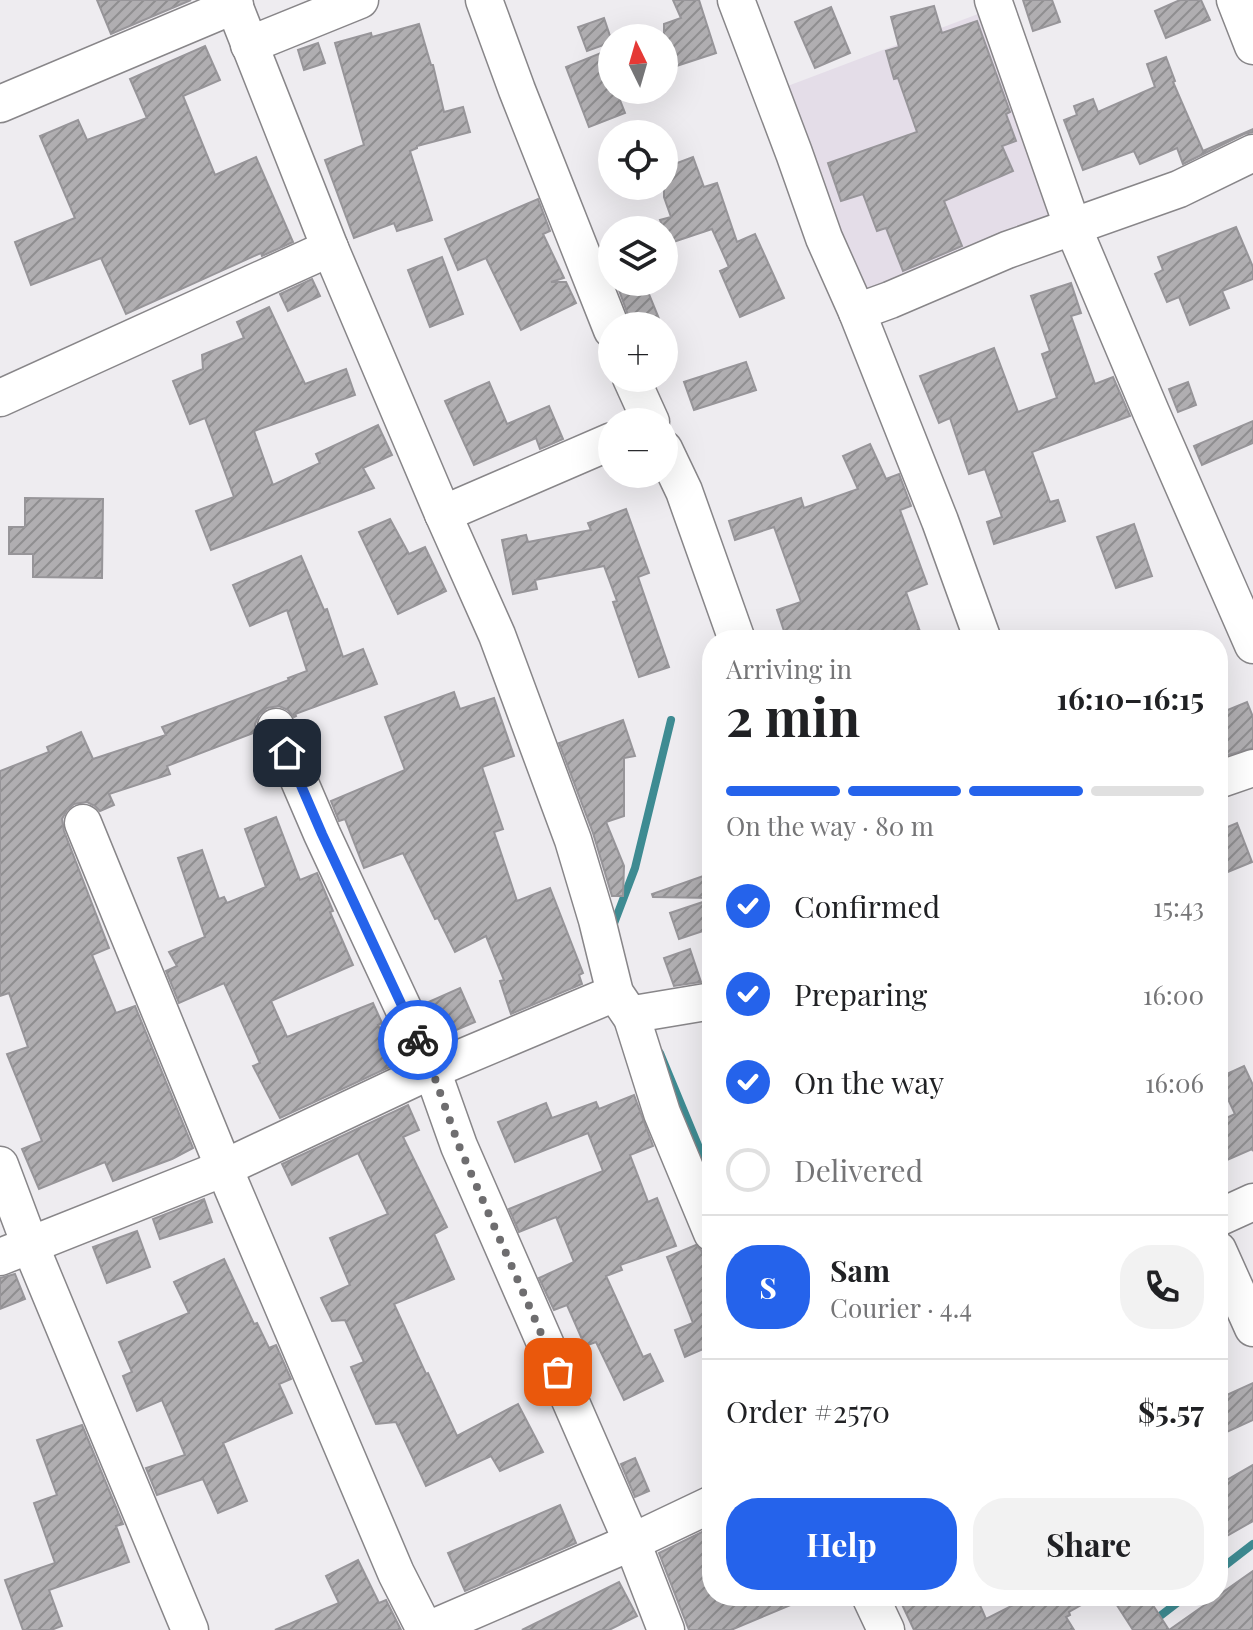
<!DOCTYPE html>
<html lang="en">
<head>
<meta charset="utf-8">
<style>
  body { margin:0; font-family:"Playfair Display",serif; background:#f2f2f2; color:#202124; height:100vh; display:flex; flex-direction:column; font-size:30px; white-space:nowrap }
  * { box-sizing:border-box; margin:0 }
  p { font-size:26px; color:#757577 }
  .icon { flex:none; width:44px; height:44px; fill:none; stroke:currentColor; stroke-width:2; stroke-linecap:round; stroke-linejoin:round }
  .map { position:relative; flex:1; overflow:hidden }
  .sheet { position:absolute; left:702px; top:630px; width:526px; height:976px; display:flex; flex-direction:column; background:#fff; border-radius:32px; box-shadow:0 8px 32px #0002 }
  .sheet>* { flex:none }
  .needle { width:52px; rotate:355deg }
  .controls { position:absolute; left:598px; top:24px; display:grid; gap:16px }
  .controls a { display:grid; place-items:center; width:80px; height:80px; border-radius:50%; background:#fff; box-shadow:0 8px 32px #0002; font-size:40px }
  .pin { position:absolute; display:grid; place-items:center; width:68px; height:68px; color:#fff; margin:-34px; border-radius:16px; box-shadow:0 4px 12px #0006 }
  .courier { position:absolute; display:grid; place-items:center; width:80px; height:80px; margin:-40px; border:6px solid #2563eb; border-radius:50%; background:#fff; color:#222; box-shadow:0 2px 10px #0007 }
  .head em { font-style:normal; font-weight:700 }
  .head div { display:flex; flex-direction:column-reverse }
  .head { display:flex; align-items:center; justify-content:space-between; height:136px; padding:0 24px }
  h1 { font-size:52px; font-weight:700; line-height:60px }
  .bar { display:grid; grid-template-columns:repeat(4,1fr); gap:12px 8px; align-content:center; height:96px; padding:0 24px }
  .bar i { height:10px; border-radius:6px; background:#e0e0e0 }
  .bar .selected { background:#2563eb }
  .bar p { grid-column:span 4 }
  .line { display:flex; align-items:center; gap:20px; padding:0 24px; border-top:2px solid #e0e0e0 }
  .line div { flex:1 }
  .round { display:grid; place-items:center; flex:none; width:84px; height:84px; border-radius:32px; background:#f2f2f2 }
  ol { padding:0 24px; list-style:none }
  li { display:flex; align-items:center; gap:24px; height:88px }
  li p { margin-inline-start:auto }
  li .icon { padding:8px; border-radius:50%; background:#2563eb; color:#fff; stroke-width:4 }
  li:last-child { color:#757577 }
  li i { width:44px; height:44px; border:4px solid #e0e0e0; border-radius:50% }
  .action { display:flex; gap:16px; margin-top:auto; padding:16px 24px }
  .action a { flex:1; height:92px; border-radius:32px; background:#2563eb; color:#fff; font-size:32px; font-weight:700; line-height:92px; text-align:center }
  .action a+a { background:#f2f2f2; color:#202124 }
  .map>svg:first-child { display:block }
  .built { fill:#e4dde8 }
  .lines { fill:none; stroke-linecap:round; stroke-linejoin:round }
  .stream { stroke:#3e8b92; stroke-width:8 }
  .building { fill:url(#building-hatch); stroke:#979599; stroke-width:2 }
  .minor-casing { stroke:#888689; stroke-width:39 }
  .minor { stroke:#fff; stroke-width:36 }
  .done { stroke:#6e6d6f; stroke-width:8; stroke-dasharray:0 14.4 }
  .route { stroke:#2563eb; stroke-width:10 }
</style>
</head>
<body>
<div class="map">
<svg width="1253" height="1630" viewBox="0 0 1253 1630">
  <defs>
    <pattern id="building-hatch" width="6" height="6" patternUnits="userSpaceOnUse" patternTransform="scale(2)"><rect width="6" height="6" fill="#b0aeb1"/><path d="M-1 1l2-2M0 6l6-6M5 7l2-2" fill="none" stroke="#8f8e90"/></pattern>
  </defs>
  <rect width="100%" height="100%" fill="#eeecf0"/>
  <path class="built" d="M978 14 1061 239 870 310 785 87Z"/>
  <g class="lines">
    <g class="stream">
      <path d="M613 926 635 868 671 720"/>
      <path d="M660 1053 712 1179"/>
      <path d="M1218 1571 1253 1544"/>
      <path d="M1142 1630 1186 1596"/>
    </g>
  </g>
  <g class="building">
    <path d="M97 0H191L111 34Z"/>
    <path d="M673 0H699L716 53 664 70V24L681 18Z"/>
    <path d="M1023 0H1052L1060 22 1033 31Z"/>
    <path d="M1180 0H1201L1210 20 1166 38 1155 11Z"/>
    <path d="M934 6 942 33 977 21 1010 112 1006 114 1016 141 1002 146 1013 171 944 201 962 246 903 271 886 228 877 231 863 194 841 201 828 163 917 132 898 78 894 79 886 51 899 47 891 17Z"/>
    <path d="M831 7 850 53 815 68 795 22Z"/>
    <path d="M604 18 612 42 587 51 578 27Z"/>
    <path d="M419 24 431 65H433L444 112 463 107 470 132 417 146V148L410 151 432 220 397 231 394 223 354 238 325 160 364 145 335 43 371 33 372 37Z"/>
    <path d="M318 43 325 63 304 70 298 50Z"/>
    <path d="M205 46 220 80 183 96 215 175 256 157 293 242 262 256 261 253 126 314 101 258 31 285 15 242 75 218 40 136 78 120 87 140 147 118 130 79Z"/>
    <path d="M601 53 612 80V90H616L625 113 589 127 566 67Z"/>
    <path d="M1166 57 1175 81 1173 82 1203 151 1253 129V132L1244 134 1183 164 1177 148 1140 164 1134 151 1083 170 1064 120 1077 115 1074 106 1093 99 1098 112 1155 87 1147 64Z"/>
    <path d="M693 157 704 187 717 183 737 242 755 234 784 298 740 317 720 271 729 267 712 229 664 245V230L660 220 671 217 664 197V168Z"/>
    <path d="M538 199 550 231 543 234 564 278 551 282H566L576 303 521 330 486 258 458 270 445 239Z"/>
    <path d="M1236 227 1253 267V279L1222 291 1229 308 1190 325 1179 297 1167 302 1155 274 1163 270 1158 257Z"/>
    <path d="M442 257 463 314 430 327 408 270Z"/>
    <path d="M312 279 320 296 288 311 280 294Z"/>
    <path d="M616 282H644L662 326H632Z"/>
    <path d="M1071 283 1081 313 1071 316 1095 384 1113 377 1130 416 1032 452 1050 502 1058 500 1065 521 994 544 987 522 1002 517 985 469 969 474 950 418 939 423 920 376 994 348 1018 412 1057 398 1042 354 1050 351 1031 296Z"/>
    <path d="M269 307 305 384 346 369 355 395 254 431 273 485 320 463 316 454 378 425 392 455 363 468 374 488 211 550 196 511 234 497 205 418 190 424 173 381 203 369 202 355 244 338 237 322Z"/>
    <path d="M746 362 756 390 694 410 684 382Z"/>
    <path d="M489 382 507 424 549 406 563 439 540 449 536 438 474 465 445 401Z"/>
    <path d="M1188 382 1196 405 1178 412 1169 389Z"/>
    <path d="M1253 421V443L1202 465 1194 446Z"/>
    <path d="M870 444 886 479 899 474 911 506 900 510 927 584 906 592 923 640H787L777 610 801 602 774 527 735 540 729 521 801 498 804 508 858 489 843 456Z"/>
    <path d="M25 498 103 499 102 578 33 577V554H9V527H25Z"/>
    <path d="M626 509 649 573 638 577 669 667 639 677 613 602 617 601 604 566 535 580 537 589 513 594 502 540 526 535 528 542 591 530 588 523Z"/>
    <path d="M390 519 409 554 425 547 446 591 398 614 359 532Z"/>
    <path d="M1134 524 1152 576 1116 588 1097 537Z"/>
    <path d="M301 556 324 610 327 609 343 657 363 649 377 684 295 714 296 716 294 717 288 710 279 706 267 708 259 715 255 724 256 732 167 766 170 774 109 794 114 805 100 811 95 806 87 802 74 804 67 810 62 819 64 831 109 948 92 955 116 1013 135 1006 193 1148 172 1159 113 1181 105 1162 39 1189 22 1149 42 1141 7 1054 28 1047 9 993 0 996V771L49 752 47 747 81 732 93 759 166 735 162 727 289 680 288 678 307 671 287 610 250 626 233 585Z"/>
    <path d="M454 692 460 709 494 698 514 756 482 767 503 829 494 832 517 901 550 888 583 973 579 975 582 984 511 1014 500 981 504 980 486 936 455 952 438 918 435 919 403 853 364 868 345 819 339 821 331 801 405 770 385 717Z"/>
    <path d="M1247 702 1253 717V748L1218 758V714Z"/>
    <path d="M623 720 635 756 624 758V816L606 822 624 866 623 896H612L593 833 559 743Z"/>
    <path d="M276 817 300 880 317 873 333 911 330 912 353 965 271 1001 287 1037 373 1003 382 1023 378 1025 396 1064 280 1118 253 1066 260 1063 224 983 179 1003 166 971 177 966 169 952 205 937 178 858 202 850 219 899 224 897 227 903 266 887 245 829Z"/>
    <path d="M1237 823 1252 862 1218 876V831Z"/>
    <path d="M712 873V898L653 897 652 894Z"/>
    <path d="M712 899V928L679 939 670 913Z"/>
    <path d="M690 949 701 982 674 986 664 958Z"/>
    <path d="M460 988 475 1022 440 1037 424 1004Z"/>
    <path d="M1244 1066 1253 1085V1151L1252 1149 1218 1164V1122L1235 1114 1218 1078Z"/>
    <path d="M634 1095 653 1146 630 1155 648 1202 657 1198 676 1246 620 1265 622 1270 606 1276 643 1357 650 1354 663 1381 624 1400 596 1342 585 1346 567 1305 554 1310 539 1278 574 1262 556 1217 519 1232 509 1209 603 1171 588 1133 515 1162 498 1122 546 1103 552 1118 596 1102 599 1109Z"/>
    <path d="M408 1105 419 1130 403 1137 447 1227 434 1234 454 1279 394 1304 426 1374 428 1373 457 1436 518 1404 543 1452 500 1471 491 1456 426 1486 396 1422 376 1424 351 1367 364 1362 345 1320 332 1321 321 1298 350 1285 330 1238 388 1214 358 1153 292 1185 282 1164Z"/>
    <path d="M204 1199 212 1222 160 1239 153 1219Z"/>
    <path d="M137 1231 150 1267 107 1283 93 1247Z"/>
    <path d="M696 1245 701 1250 712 1279 711 1368 703 1349 685 1357 675 1330 693 1323 667 1257Z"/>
    <path d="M224 1259 254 1324 257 1323 269 1348 276 1345 291 1379 279 1384 292 1413 223 1443 247 1501 218 1513 203 1479 157 1495 146 1468 185 1455 162 1400 137 1411 123 1376 132 1372 119 1342 189 1313 174 1282Z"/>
    <path d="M15 1274 25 1299 0 1309V1278Z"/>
    <path d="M1253 1383V1420L1218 1436V1399Z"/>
    <path d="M82 1425 123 1524 116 1526 129 1562 49 1590 62 1626 51 1630H23L5 1580 55 1563 34 1503 57 1495 37 1440Z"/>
    <path d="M635 1458 649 1491 635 1497 621 1464Z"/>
    <path d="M1253 1465V1521L1218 1541V1485Z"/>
    <path d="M560 1505 576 1543 465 1591 448 1553Z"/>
    <path d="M712 1527V1596H812L731 1630H689L659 1553Z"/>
    <path d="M358 1560 379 1603 386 1600 401 1630H275L339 1603 326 1576Z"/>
    <path d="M1253 1571V1630H1133L1111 1596H1147L1169 1630Z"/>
    <path d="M619 1582 637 1616 609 1630H522Z"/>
    <path d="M898 1596H976L986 1619 1031 1596H1097L1069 1612 1070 1615 1066 1617 1074 1630H914Z"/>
  </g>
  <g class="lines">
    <g class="minor-casing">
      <g id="minor">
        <path d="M232 0 330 248 443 514 497 635 573 840 597 920 615 993 632 1018 662 1113 712 1233"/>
        <path d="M484 0 517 90 612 330"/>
        <path d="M736 0 794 153 824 238 857 312"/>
        <path d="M993 0 1072 225 1151 412 1253 645"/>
        <path d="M1235 0 1253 46"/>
        <path d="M249 45 360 0"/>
        <path d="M0 104 235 5"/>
        <path d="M631 378 651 422"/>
        <path d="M0 398 330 248"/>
        <path d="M664 449 684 491 737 640"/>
        <path d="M443 514 612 441"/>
        <path d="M983 640 940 521 857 312 890 300 1007 250 1179 189 1253 153"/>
        <path d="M276 727 322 834 432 1070 459 1146 632 1542 666 1630"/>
        <path d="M1218 780 1253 768"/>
        <path d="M83 823 224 1168 396 1573 425 1630"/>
        <path d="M632 1018 640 1013 712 1001"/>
        <path d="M0 1165 30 1245 190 1630"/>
        <path d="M1218 1218 1253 1202"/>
        <path d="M1218 1250 1253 1328"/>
        <path d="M0 1257 224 1168 432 1070 615 993"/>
        <path d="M870 1596 886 1630"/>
        <path d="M428 1630 632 1542 712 1504"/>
      </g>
    </g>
    <use href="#minor" class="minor"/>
  </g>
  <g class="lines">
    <path class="done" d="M418 1040 432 1070 459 1146 558 1372"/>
    <path class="route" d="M287 753 322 834 418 1040"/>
  </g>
</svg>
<div class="controls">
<a><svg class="needle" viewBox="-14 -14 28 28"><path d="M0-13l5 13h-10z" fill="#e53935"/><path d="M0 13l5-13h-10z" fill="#757577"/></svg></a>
<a><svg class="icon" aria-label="locate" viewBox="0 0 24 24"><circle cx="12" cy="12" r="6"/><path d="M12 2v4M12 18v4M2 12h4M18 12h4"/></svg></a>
<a><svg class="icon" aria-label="layers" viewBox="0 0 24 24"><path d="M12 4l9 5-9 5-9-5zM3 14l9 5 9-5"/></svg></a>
<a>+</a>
<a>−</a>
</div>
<div class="pin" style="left:558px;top:1372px;background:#ea580c"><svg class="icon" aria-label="bag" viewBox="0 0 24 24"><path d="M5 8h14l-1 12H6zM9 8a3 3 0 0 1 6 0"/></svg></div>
<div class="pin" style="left:287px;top:753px;background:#1f2937"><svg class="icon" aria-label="home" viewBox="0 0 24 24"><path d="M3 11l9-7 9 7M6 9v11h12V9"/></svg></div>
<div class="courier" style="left:418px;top:1040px"><svg class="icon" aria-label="bike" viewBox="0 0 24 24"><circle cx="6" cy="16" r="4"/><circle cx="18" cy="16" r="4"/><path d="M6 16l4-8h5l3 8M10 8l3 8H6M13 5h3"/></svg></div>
<section class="sheet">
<div class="head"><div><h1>2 min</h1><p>Arriving in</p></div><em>16:10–16:15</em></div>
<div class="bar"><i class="selected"></i><i class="selected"></i><i class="selected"></i><i></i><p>On the way · 80 m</p></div>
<ol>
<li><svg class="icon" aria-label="check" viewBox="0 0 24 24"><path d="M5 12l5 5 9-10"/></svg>Confirmed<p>15:43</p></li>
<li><svg class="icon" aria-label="check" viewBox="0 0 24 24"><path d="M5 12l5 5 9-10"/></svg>Preparing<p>16:00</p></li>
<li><svg class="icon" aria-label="check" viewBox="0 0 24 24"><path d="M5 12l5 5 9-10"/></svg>On the way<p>16:06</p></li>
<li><i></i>Delivered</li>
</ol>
<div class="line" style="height:144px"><b class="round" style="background:#2563eb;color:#fff">S</b><div><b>Sam</b><p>Courier · 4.4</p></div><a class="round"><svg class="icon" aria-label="phone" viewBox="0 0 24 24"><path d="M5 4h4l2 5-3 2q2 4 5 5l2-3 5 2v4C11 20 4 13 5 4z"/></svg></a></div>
<div class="line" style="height:104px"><div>Order #2570</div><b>$5.57</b></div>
<div class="action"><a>Help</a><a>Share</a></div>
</section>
</div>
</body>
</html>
